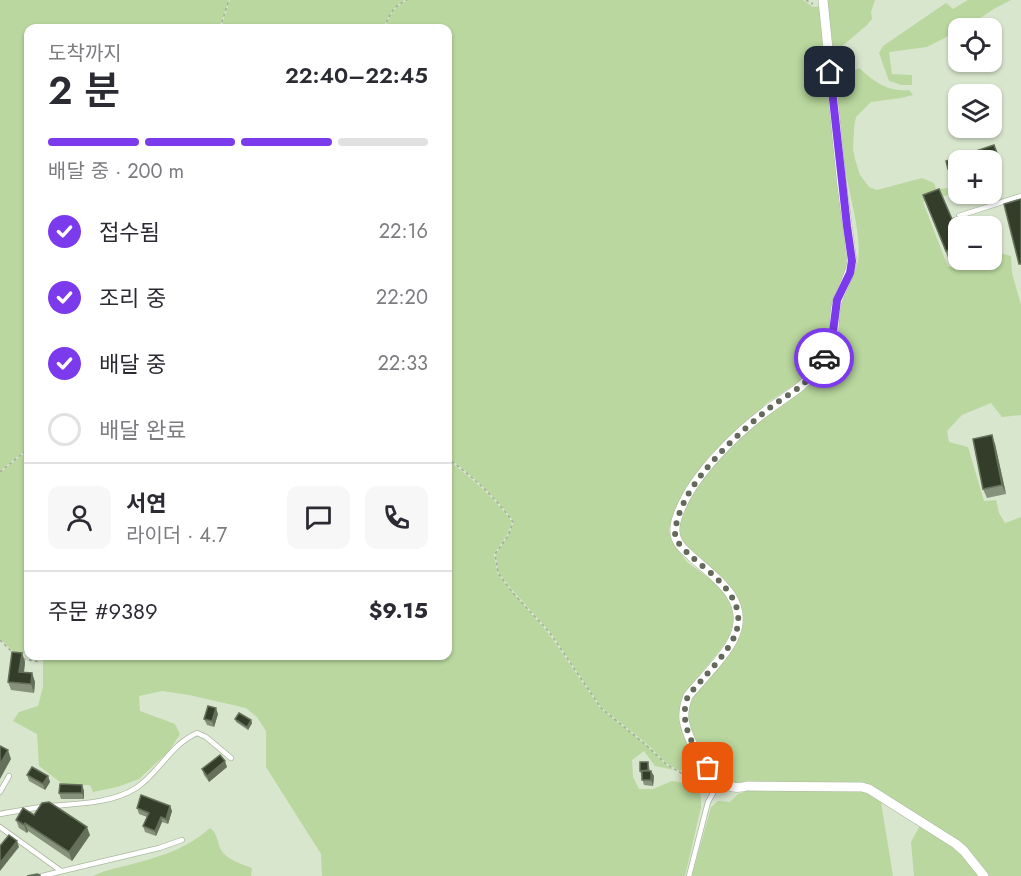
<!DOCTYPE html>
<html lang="ko">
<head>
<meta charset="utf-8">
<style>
  body { margin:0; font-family:Jost,"Noto Sans KR",sans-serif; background:#f7f7f7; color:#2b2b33; height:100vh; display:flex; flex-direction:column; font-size:22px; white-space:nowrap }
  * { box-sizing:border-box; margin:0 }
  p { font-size:20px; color:#7c7c81 }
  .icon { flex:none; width:33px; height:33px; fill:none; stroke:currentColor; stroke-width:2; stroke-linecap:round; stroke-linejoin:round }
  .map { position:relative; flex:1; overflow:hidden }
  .details { position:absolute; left:24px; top:24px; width:428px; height:636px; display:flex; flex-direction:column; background:#fff; border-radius:12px; box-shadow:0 2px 4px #0004 }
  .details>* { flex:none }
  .fabs { position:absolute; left:948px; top:18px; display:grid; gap:12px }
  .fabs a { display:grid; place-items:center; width:54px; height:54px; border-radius:12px; background:#fff; box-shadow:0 2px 4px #0004; font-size:30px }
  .pin { position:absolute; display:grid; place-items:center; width:51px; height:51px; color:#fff; margin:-26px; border-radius:12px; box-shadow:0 3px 9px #0006 }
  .courier { position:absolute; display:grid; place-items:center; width:60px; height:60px; margin:-30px; border:4px solid #7c3aed; border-radius:50%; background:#fff; color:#222; box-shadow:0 2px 8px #0007 }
  .head em { font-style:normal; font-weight:600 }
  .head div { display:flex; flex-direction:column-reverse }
  .head { display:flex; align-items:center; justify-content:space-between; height:102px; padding:0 24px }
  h1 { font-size:39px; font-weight:600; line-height:45px }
  .bar { display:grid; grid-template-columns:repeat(4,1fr); gap:9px 6px; align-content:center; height:72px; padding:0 24px }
  .bar i { height:8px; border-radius:4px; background:#e1e1e2 }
  .bar .on { background:#7c3aed }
  .bar p { grid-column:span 4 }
  .line { display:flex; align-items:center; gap:15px; padding:0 24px; border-top:2px solid #e1e1e2 }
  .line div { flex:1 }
  .round { display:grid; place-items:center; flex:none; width:63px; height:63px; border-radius:12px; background:#f7f7f7 }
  ol { padding:0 24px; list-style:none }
  li { display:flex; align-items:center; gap:18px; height:66px }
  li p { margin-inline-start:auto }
  li .icon { padding:6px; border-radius:50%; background:#7c3aed; color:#fff; stroke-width:4 }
  li:last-child { color:#7c7c81 }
  li i { width:33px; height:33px; border:3px solid #e1e1e2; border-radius:50% }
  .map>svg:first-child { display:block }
  .green { fill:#b9d79e }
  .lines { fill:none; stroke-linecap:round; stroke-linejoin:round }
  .lane-casing { stroke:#acb8a1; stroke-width:6 }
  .street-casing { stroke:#acb8a1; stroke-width:10 }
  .path { stroke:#a2ad99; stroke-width:1.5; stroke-dasharray:3 3; stroke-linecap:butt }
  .lane { stroke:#fff; stroke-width:4.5 }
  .street { stroke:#fff; stroke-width:9 }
  .wall { fill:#86927c }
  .shaded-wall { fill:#65705b }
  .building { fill:#333d2a; stroke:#65705b; stroke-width:1.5 }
  .done { stroke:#636a5c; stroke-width:6; stroke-dasharray:0 10.8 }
  .route { stroke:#7c3aed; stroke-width:8 }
</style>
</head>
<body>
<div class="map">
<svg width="1021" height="876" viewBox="0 0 1021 876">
  <rect width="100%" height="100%" fill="#d9e6ce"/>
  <g class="green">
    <path d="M0 0H229L219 28H28V448L0 471Z"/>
    <path d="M230 0H405C392 7 389 16 383 28H221Z"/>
    <path d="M408 0H803L813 7 822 6 847 267 829 340 820 358 800 381 768 402 711 454 686 487 674 512 669 530 672 541 687 562 718 585 727 594 734 616 732 632 724 645 684 695 680 705V720L688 747 695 760 680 771 666 763 647 744 601 707 551 633 514 592 498 572 496 554 508 536 514 522C496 497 472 475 447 457V28H385C391 13 393 8 408 0Z"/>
    <path d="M826 0H875L871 12 872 19 867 25 841 47 849 73 859 68C875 82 887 92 909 90L913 95 901 98 871 102 856 117 854 128 853 149 855 159 860 175 869 187 877 190 922 178 934 183 936 189 949 188 951 194 923 202 948 267 975 260H992V255L1000 253 1011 256 1012 273 1021 305V415L1002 417 991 403 962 415 947 431 949 442 968 447 984 501 996 500 999 513 1005 523 1021 517V876H989L969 851 871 785 732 784 720 776 700 753 686 717 692 695 738 639C763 572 669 561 679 525 687 497 706 474 725 453 731 446 737 439 744 433 768 413 797 397 819 375 843 350 835 323 844 294 848 283 856 272 858 261 862 232 848 192 844 162 837 108 832 54 826 0Z"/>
    <path d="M968 0H1011C1004 4 996 7 989 12 979 18 971 28 958 28V31L927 47 889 52 892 74 912 75V85H902L889 81 879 53 883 46 946 3 953 9Z"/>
    <path d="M28 450V652H26L18 656 0 639V473Z"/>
    <path d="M447 459C471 478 494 497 512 522L507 535 494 554 497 573 513 593 549 634 600 708 646 745 665 764 674 770 655 766 644 751 632 760 633 777 639 789H653L672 781 686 783 695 787 700 792 701 799V807L685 876H322L321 854 266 767V731L257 717 246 708 189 695 162 691 139 696 140 711 175 724 180 734 169 751 139 779 117 787 93 792 90 785H64L39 766 37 734 13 721 19 712 38 706 43 687V656H447Z"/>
    <path d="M837 788 868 792 881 802 893 876H692L711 807 718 801 730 802 738 794 749 790Z"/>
    <path d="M920 826 952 846 962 854 979 876H914L911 842Z"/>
    <path d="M210 828C218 834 217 842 221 850 227 860 242 864 252 868L251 876H93C104 870 117 868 129 865 159 857 187 849 210 828Z"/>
  </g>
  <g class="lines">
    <g class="lane-casing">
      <g id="lane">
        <path d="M959 216 1021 196"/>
        <path d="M0 792 9 776"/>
        <path d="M0 814C17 811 33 808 50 806 77 804 113 803 136 788 159 773 170 745 197 733L206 737 231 758"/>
        <path d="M0 827 61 871"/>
        <path d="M42 876 159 848 182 840"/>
        <path d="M689 876 708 802 720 781"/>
      </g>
    </g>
    <g class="street-casing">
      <path id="street" d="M823 0 842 186 852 261C850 276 843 286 838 299 833 312 836 327 832 340 829 350 822 364 815 372 803 387 788 395 773 406 739 430 692 475 678 515 675 523 673 534 678 542 681 548 688 553 693 558 716 578 749 600 735 635 728 654 701 680 688 696 685 704 683 711 684 720 688 741 710 782 733 787 737 788 743 787 747 786L862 787 869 789 956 844 964 851 984 876"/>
    </g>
    <g class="path">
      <path d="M806 0 813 4"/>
      <path d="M220 28 229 0"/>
      <path d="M384 28C390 14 392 7 407 0"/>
      <path d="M447 458C472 476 495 497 513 522L508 536 495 554 498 573 513 593 550 633 601 708 646 745 666 764 686 776 697 772"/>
      <path d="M0 472 28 449"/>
      <path d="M0 640 14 654"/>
      <path d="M23 659 40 662"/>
    </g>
    <use href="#lane" class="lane"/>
    <use href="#street" class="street"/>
  </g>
  <g class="wall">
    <path d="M992 124 993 130 985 132 984 128H992Z"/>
    <path d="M994 145 999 159 992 161V160H958V172L950 175 946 161Z"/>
    <path d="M923 195 952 219 958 226V256L949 260Z"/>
    <path d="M995 444 1006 494 987 498 983 489Z"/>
    <path d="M22 653 25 662 24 672 32 673 35 682 34 693 11 690 8 682Z"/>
    <path d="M218 714 214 727 207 725 204 719Z"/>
    <path d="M235 719 251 720 252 723 248 730 236 722Z"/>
    <path d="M648 762 650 771 654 776 653 786 644 785 640 771Z"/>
    <path d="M227 767 209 782 204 775 202 769Z"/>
    <path d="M27 775 48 776 50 782 45 790 29 781Z"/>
    <path d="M82 785 84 791V799H61L59 793Z"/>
    <path d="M170 806 172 811 168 824 162 822 156 836 145 832 143 826 147 817 139 814 137 808Z"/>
    <path d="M34 815 90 835 72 861 28 831 27 833 19 828 16 820Z"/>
  </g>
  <g class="shaded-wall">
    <path d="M992 435 995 444 1006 494 1002 485Z"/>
    <path d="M22 653 25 662 23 680 19 672Z"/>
    <path d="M32 673 35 682 34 693 31 684Z"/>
    <path d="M216 708 218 714 214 727 212 721Z"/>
    <path d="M251 720 252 723 248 730 247 727Z"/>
    <path d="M8 750 11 759 0 779V764Z"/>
    <path d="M225 761 227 767 209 782 207 776Z"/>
    <path d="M651 771 654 776 653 786 651 780Z"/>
    <path d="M48 776 50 782 45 790 43 784Z"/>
    <path d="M82 785 84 791V799L82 793Z"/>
    <path d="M170 806 172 811 168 824 166 819Z"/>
    <path d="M161 817 162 822 156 836 155 831Z"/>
    <path d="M25 823 28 831 27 833 24 825Z"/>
    <path d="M87 827 90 835 72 861 69 852Z"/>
    <path d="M17 841 19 847 0 871V863Z"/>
  </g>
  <g class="building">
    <path d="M994 145 997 153 974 160H958V166L948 169 946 161Z"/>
    <path d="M939 189 952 219 958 217 962 226H958V246L946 251 923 195Z"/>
    <path d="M1021 199V264H1019L1004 204Z"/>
    <path d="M992 435 1002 485 983 489 973 439Z"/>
    <path d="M12 652 22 653 19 672 32 673 31 684 8 682Z"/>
    <path d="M208 706 216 708 212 721 204 719Z"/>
    <path d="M239 713 251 720 247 727 235 719Z"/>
    <path d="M0 746 8 750 0 764Z"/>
    <path d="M220 755 225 761 207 776 202 769Z"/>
    <path d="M640 762H648V770L640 771Z"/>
    <path d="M32 767 48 776 43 784 27 775Z"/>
    <rect x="642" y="771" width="9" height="9"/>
    <path d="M60 784 82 785V793H59Z"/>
    <path d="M141 795 170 806 166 819 161 817 155 831 143 826 149 813 137 808Z"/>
    <path d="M49 802 87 827 69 852 25 823 24 825 16 820 23 808 34 815 42 803Z"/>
    <path d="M9 835 17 841 0 863V846Z"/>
    <path d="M37 874 40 875V876H27Z"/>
  </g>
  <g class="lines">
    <path class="done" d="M708 768C693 747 678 722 688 696 701 680 728 653 735 635 749 600 715 577 692 557 687 552 680 547 677 540 673 533 676 525 678 518 688 479 740 431 771 407 794 390 809 385 824 358"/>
    <path class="route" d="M824 358 832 340 837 300 850 273 852 261 847 226 830 72"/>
  </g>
</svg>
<div class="fabs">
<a><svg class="icon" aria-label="locate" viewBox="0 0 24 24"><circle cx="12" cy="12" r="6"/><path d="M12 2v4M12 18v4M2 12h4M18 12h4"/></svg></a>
<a><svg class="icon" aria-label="layers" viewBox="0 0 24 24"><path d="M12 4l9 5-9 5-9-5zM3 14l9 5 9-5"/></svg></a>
<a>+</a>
<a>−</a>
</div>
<div class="pin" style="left:708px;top:768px;background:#ea580c"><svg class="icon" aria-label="bag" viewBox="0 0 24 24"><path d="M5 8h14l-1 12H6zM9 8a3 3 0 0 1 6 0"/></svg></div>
<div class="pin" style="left:830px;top:72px;background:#1f2937"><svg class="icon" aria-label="home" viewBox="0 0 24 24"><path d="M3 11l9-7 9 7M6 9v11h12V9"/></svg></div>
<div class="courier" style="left:824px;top:358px"><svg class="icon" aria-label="car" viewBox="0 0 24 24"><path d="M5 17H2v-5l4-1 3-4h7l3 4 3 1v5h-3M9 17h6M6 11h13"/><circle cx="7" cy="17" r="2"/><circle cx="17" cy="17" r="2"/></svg></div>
<section class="details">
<div class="head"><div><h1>2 분</h1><p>도착까지</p></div><em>22:40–22:45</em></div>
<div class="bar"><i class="on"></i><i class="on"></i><i class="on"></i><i></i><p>배달 중 · 200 m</p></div>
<ol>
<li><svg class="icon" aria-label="check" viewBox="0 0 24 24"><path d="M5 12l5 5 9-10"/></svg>접수됨<p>22:16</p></li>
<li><svg class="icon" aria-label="check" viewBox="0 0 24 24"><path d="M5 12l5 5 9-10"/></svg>조리 중<p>22:20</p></li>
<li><svg class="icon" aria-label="check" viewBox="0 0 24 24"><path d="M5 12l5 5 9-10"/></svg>배달 중<p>22:33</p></li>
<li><i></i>배달 완료</li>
</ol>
<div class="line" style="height:108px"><a class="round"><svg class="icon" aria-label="person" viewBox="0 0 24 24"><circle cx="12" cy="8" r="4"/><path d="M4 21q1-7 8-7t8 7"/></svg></a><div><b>서연</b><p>라이더 · 4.7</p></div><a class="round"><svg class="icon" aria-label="chat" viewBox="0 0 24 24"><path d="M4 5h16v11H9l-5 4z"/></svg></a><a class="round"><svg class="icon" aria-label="phone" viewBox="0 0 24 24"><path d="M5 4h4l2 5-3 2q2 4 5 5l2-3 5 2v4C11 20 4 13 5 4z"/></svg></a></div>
<div class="line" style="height:78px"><div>주문 #9389</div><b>$9.15</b></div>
</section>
</div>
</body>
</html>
